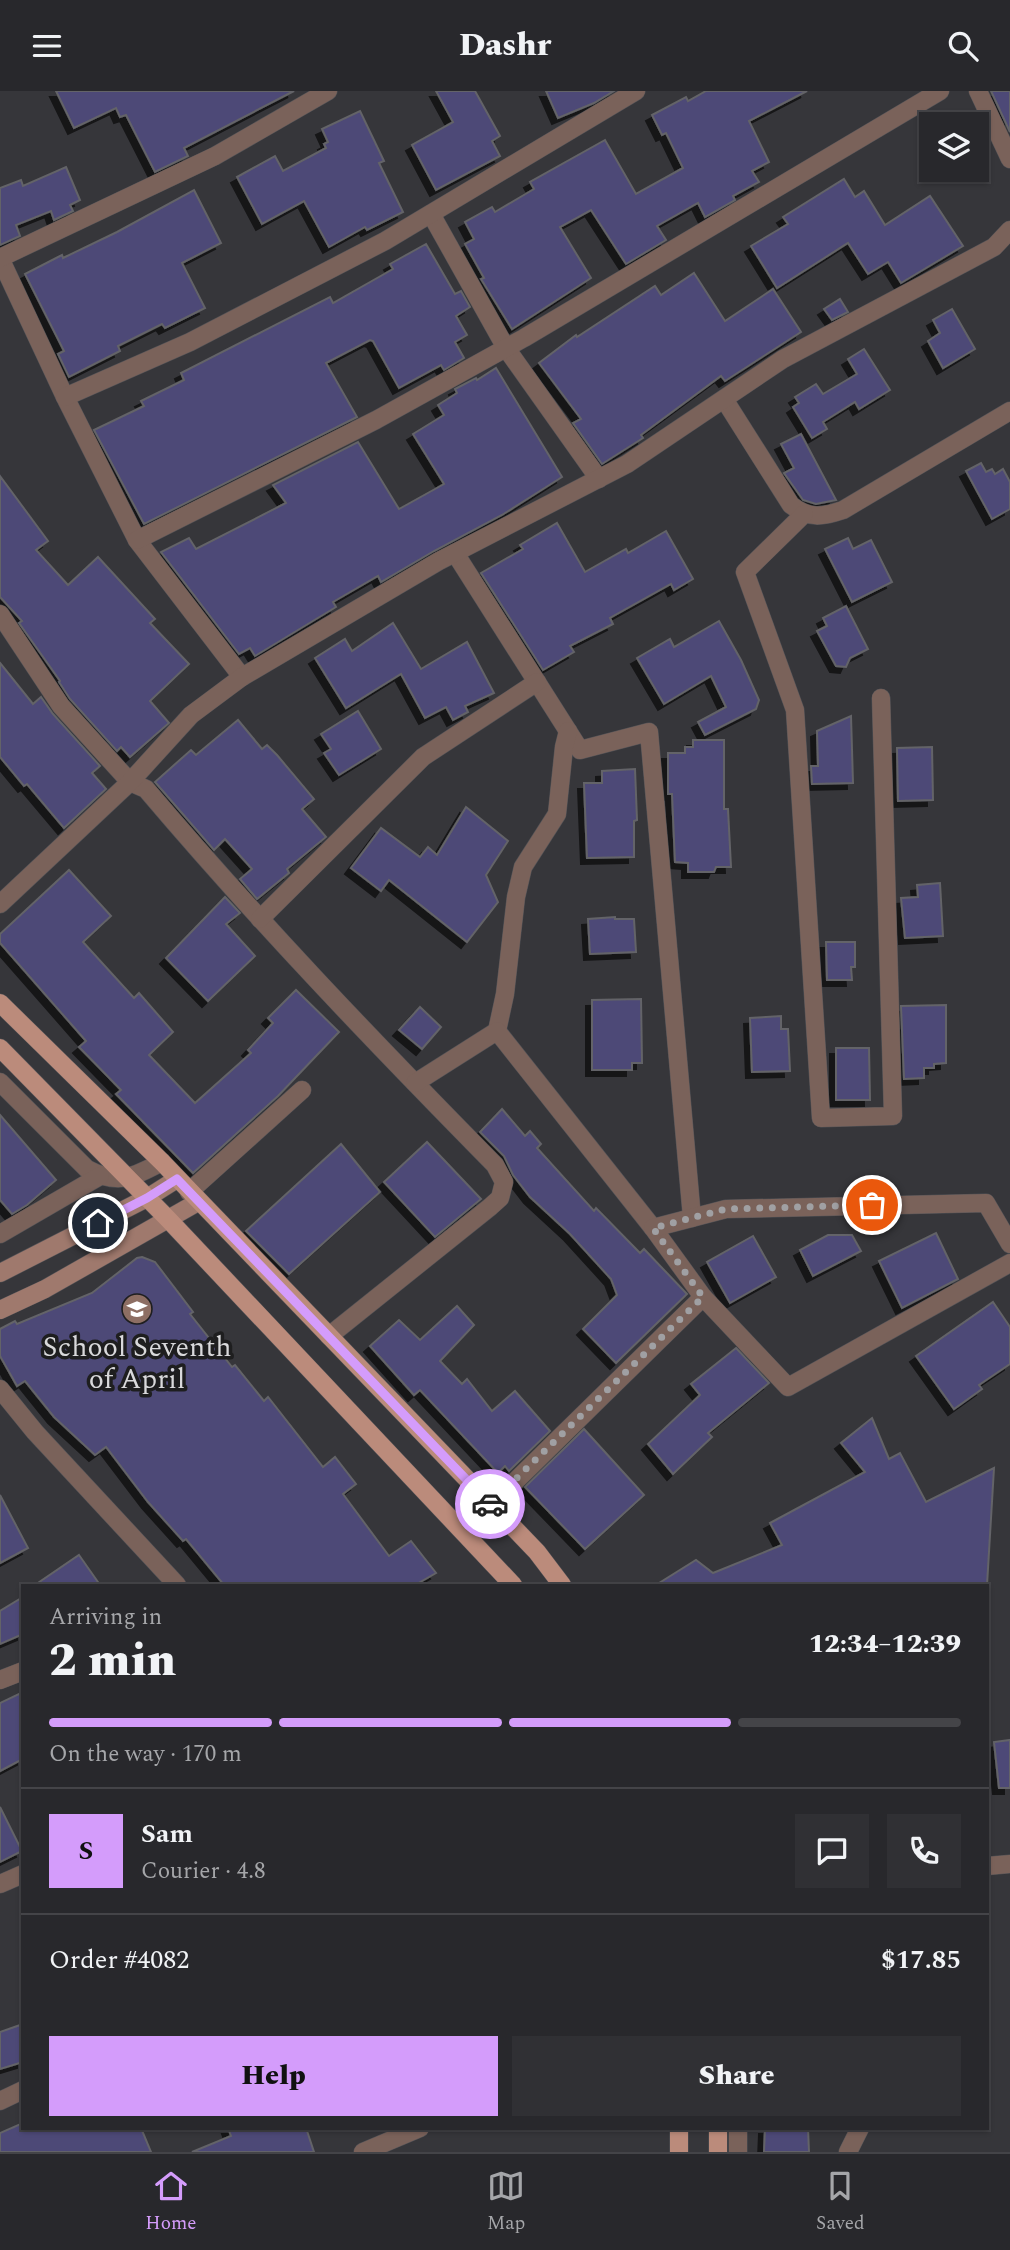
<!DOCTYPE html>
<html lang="en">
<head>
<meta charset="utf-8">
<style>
  body { margin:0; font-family:Spectral,serif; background:#303034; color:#f1f3f6; height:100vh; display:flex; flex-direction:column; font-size:26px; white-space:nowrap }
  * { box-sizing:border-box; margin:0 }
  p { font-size:23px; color:#a5a6a9 }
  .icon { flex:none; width:38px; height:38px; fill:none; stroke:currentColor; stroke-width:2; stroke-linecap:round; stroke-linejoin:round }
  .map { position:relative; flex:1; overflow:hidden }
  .sheet { position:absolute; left:21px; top:1493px; width:968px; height:546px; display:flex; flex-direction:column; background:#28282c; border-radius:0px; box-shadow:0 2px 5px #0004,0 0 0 2px #444448 }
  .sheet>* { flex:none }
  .controls { position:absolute; left:919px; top:21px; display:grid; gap:14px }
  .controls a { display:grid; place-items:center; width:70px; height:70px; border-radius:0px; background:#28282c; box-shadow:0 2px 5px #0004,0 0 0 2px #444448; font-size:35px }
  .pin { position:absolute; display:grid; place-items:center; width:60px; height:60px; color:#fff; margin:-30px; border:4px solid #fff; border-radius:50%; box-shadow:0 2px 7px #0007 }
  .courier { position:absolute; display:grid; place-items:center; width:70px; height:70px; margin:-35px; border:5px solid #d49cfb; border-radius:50%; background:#fff; color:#222; box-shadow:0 2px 9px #0007 }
  .headline em { font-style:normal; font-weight:800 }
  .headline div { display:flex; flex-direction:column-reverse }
  .headline { display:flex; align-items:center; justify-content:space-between; height:119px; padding:0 28px }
  h1 { font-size:46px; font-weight:800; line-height:52px }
  .bar { display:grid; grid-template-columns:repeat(4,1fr); gap:10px 7px; align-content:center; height:84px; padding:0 28px }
  .bar i { height:9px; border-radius:5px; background:#444448 }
  .bar .active { background:#d49cfb }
  .bar p { grid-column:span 4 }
  .line { display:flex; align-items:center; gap:18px; padding:0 28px; border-top:2px solid #444448 }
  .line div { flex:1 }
  .round { display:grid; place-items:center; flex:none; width:74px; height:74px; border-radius:0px; background:#303034 }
  .button { display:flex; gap:14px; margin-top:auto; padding:14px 28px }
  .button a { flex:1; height:80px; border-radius:0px; background:#d49cfb; color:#111; font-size:28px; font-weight:800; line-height:80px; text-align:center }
  .button a+a { background:#303034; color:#f1f3f6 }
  header { display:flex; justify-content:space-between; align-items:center; height:91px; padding:0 28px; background:#28282c; font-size:32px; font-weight:800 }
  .menu { display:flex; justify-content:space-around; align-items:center; height:98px; border-top:2px solid #444448; background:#28282c; font-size:19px; color:#a5a6a9 }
  .menu a { display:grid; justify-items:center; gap:4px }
  .menu .active { color:#d49cfb }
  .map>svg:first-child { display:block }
  .building { fill:#4d4977; stroke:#636367; stroke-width:2; filter:url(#shadow) }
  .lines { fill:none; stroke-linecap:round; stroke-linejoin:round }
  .street-casing { stroke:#535357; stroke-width:19 }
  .secondary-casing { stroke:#535357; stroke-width:19 }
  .primary-casing { stroke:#535357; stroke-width:19 }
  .street { stroke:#7a625a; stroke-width:18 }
  .secondary { stroke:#9f796d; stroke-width:18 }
  .primary { stroke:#bb8b7b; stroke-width:18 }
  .done { stroke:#a0a0a3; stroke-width:7; stroke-dasharray:0 12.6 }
  .route { stroke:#d49cfb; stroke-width:9 }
  .labels { text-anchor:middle; stroke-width:7; stroke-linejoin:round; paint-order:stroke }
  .poi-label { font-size:28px; fill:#d9d9db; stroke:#1e1e1f }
</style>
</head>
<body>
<header><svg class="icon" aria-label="menu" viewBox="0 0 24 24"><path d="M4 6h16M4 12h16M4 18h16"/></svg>Dashr<svg class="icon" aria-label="search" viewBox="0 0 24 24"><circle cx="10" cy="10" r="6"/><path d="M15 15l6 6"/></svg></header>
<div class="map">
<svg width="1010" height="2061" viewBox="0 0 1010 2061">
  <defs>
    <filter id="shadow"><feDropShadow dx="-6" dy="6" stdDeviation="0" flood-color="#0009"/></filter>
  </defs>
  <rect width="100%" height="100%" fill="#36363a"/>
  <g class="building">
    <path d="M56 0H294L184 57 188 65 155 81 126 24 120 26 116 17 74 37Z"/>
    <path d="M436 0H475L500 45 492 50 500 65 436 99 412 54 453 31Z"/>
    <path d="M546 0H614L594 12 558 27Z"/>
    <path d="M706 0H807L749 30 769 71 752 80 759 91 733 105 735 109 705 126 698 112 657 135 666 149 626 173 591 119 560 136 591 187 512 238 481 188 484 187 465 153 474 148 465 131 492 116 495 121 534 98 530 91 605 49 636 103 683 77 666 42 662 44 652 24 686 6 688 10Z"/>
    <path d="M991 0H1010V41Z"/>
    <path d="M360 20 384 70 379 72 403 121 367 139 365 136 329 156 304 110 262 133 237 86 275 65 283 80 326 57 324 53 328 51 322 38Z"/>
    <path d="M66 76 80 109 70 114 73 120 54 129 51 120 16 134 20 145 0 154V97L21 89 23 95Z"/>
    <path d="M844 88 855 106 864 100 885 134 930 105 963 155 901 192 888 171 868 183 848 152 777 197 751 155 788 133 783 126Z"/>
    <path d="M194 99 221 152 182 172 205 217 165 237 162 233 118 255 120 260 69 286 58 263 64 260 25 183 62 164 63 167 117 141Z"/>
    <path d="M426 153 455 203 461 200 470 216 456 225 467 244 455 251 464 267 444 279 441 274 399 297 373 250 370 249 326 272 357 326 144 433 94 339 144 315 141 310 184 289 181 282 330 206 333 212 393 178 390 173Z"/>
    <path d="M694 182 725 230 773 198 801 241 725 290 721 285 641 344 643 347 602 373 573 332 581 328 539 272 576 244 577 246 655 195 661 204Z"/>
    <path d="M840 208 848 221 832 229 824 218Z"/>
    <path d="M952 218 975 258 943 277 928 250 940 242 933 229Z"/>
    <path d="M864 258 890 299 859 318 855 311 823 331 827 338 812 347 793 316 799 312 795 306 816 293 823 303 857 283 848 268Z"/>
    <path d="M496 277 562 386 502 424 434 460 381 491 378 485 333 511 336 516 255 565 250 557 239 563 161 461 189 447 196 458 286 412 273 394 358 351 399 418 444 393 413 343 444 324 438 314 457 302 455 298 476 287 477 289Z"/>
    <path d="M801 343 836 409 816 413 803 409 784 382 794 377 781 353Z"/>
    <path d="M981 372 986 381 992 378 995 383 1003 378 1010 391V418L992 428 966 380Z"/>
    <path d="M0 385 48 450 36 459 68 494 98 466 155 528 150 532 189 573 150 610 169 632 130 666 121 656 117 660 70 608 59 591 60 590 19 532 22 530 0 506Z"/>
    <path d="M557 432 585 481 626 458 628 462 666 440 693 488 674 499 671 493 610 527 613 533 570 555 574 561 543 579 481 482 523 458 520 454Z"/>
    <path d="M848 447 853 458 871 449 892 491 852 511 825 458Z"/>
    <path d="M846 515 868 558 850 567 846 576 836 575 817 540 827 535 823 527Z"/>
    <path d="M719 530 741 569 759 609 756 618 705 644 698 631 726 616 711 585 664 613 637 567 670 548 674 556Z"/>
    <path d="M393 532 421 578 467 551 494 602 465 615 468 621 453 629 446 616 425 627 401 583 346 617 315 567 345 548 352 560Z"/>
    <path d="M0 572 33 613 41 606 53 623 100 675 92 682 106 698 64 737 27 693 24 695 0 666Z"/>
    <path d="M358 620 381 658 339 684 324 662 331 658 321 643Z"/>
    <path d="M851 625 853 692 812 693 811 675H818L817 640Z"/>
    <path d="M238 629 262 658 267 654 277 664 314 708 302 718 326 746 287 778 289 782 257 808 240 788 252 778 225 748 214 759 155 691 191 659 196 664Z"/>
    <path d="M693 649H724V718H728L731 776H716L714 781H688V772L675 771 672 703H668V662H685V656H693Z"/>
    <path d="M932 656 933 709 898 710 897 657Z"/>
    <path d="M635 678 637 729 634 730V766L587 767 584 692H602V680Z"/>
    <path d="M466 716 508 750 486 784 498 811 467 851 389 789 381 800 351 777 381 737 420 766 428 756 437 764Z"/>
    <path d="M69 779 111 825 83 851 134 907 139 902 173 941 149 964 195 1012 251 962 248 959 273 932 268 927 296 899 339 941 278 1005 193 1082 116 1003 121 999 79 956 86 950 0 852V843Z"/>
    <path d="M940 792 943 845 905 847 901 807 918 806 917 794Z"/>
    <path d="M225 806 240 822 226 833 255 865 208 910 166 867Z"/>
    <path d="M615 826V828H634L636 861 590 863 588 828Z"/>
    <path d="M826 851H855V876H851L852 889H827Z"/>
    <path d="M641 908 642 972H632V979H592V909Z"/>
    <path d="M946 914V972L934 973V977H924V987L904 988 901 915Z"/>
    <path d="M420 916 441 936 422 958 399 939Z"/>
    <path d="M781 925V938H788L790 980 752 981 750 927Z"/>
    <path d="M836 957H869L870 1009H836Z"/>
    <path d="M502 1018 525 1045 530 1040 541 1053 537 1057 594 1120 596 1117 640 1162 644 1158 687 1203 616 1272 583 1238 617 1204 611 1188 570 1143 530 1106 513 1084 504 1065 480 1041Z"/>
    <path d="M0 1024 56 1089 27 1114 12 1123 0 1109Z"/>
    <path d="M427 1051 481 1108 435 1146 384 1091Z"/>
    <path d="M341 1053 380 1101 289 1183 246 1140Z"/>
    <path d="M936 1142 958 1188 902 1217 879 1170Z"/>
    <path d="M828 1144H852L861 1160 813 1185 800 1159Z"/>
    <path d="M753 1145 776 1186 730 1212 707 1171Z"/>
    <path d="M142 1166 155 1171 193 1221 190 1223 232 1276 235 1274 264 1310 268 1306 323 1376 335 1366 356 1393 343 1403 389 1465 411 1450 436 1482 415 1494H224L186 1448 183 1450 148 1411 106 1356 95 1364 54 1326 25 1290 17 1295 0 1265V1238L15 1230 17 1233 92 1202 137 1167Z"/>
    <path d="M993 1211 1010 1236V1273L979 1294 982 1298 954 1318 916 1265Z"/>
    <path d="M457 1215 474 1234 440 1270 462 1293 467 1288 492 1320 515 1300 550 1340 509 1380 505 1375 498 1382 420 1299 414 1304 370 1255 399 1229 420 1249Z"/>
    <path d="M736 1257 769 1292 708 1342 712 1346 673 1383 648 1353 700 1304 691 1293Z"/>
    <path d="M872 1327 889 1368 900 1362 926 1411 994 1377 987 1494H656L696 1469 713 1482 782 1454 770 1432 865 1381 841 1352Z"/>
    <path d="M584 1338 644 1404 585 1458 525 1396Z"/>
    <path d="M0 1404 28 1457 0 1472Z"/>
    <path d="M79 1464 100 1494H35Z"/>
    <path d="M23 1506V1543L0 1553V1520Z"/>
    <path d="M23 1601V1668L0 1680V1612Z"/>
    <path d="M1010 1649V1697H999L994 1651Z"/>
    <path d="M0 1716 22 1760 0 1771Z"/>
    <path d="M23 1933V1971L0 1978V1941Z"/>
    <path d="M23 2032V2037H141L151 2061H0V2042Z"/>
    <path d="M228 2037H306L314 2061H192L231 2045Z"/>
    <path d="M765 2037H808L809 2061H764Z"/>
  </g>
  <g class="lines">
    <g class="street-casing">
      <g id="street">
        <path d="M978 0 1010 68"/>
        <path d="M431 123 506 257 599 388"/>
        <path d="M0 167 65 306 137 449 242 586"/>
        <path d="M0 167 215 65 328 0"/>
        <path d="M65 306 190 251 385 150 636 0"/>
        <path d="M724 308 791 414C809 428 822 426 843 419L1010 320"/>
        <path d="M804 423 745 481 795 619 821 1027 893 1025 881 607"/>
        <path d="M137 449 376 329 524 247 940 0"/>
        <path d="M455 462 580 659 649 641 692 1127"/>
        <path d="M0 523 61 615 130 691 146 698C257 829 375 952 495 1074L504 1091 500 1107 490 1116 329 1245"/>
        <path d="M0 813 130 691 191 624 242 586 439 470 627 373 783 268 994 156 1010 139"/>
        <path d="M260 828 423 666 537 591"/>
        <path d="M497 940 505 903 516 806 523 776 557 723 564 656 568 640"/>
        <path d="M0 991 87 1078C119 1095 132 1086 162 1071"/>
        <path d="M415 992 497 940 653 1137 703 1206 491 1414"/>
        <path d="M189 1101 302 999"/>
        <path d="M653 1137 726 1118 986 1112 1010 1153"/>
        <path d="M0 1143 100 1085"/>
        <path d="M703 1206 788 1296 1010 1172"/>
        <path d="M0 1298 35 1341 177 1494"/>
        <path d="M0 1589 23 1580"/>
        <path d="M987 1775 1010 1773"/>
        <path d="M0 1793 23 1783"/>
        <path d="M0 2010 23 1999"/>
        <path d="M738 2037V2061"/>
        <path d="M363 2061 420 2037"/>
        <path d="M848 2061 860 2037"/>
      </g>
    </g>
    <g class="secondary-casing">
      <g id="secondary">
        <path d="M0 1182 147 1107 177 1088"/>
        <path d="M0 1219 45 1198 198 1111"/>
      </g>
    </g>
    <g class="primary-casing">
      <g id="primary">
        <path d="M0 912 162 1071 537 1461 562 1494"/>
        <path d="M0 957 168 1128 513 1494"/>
        <path d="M679 2061V2037"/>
        <path d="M718 2061V2037"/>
      </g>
    </g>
    <use href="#street" class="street"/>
    <use href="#secondary" class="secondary"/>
    <use href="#primary" class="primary"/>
  </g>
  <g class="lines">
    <path class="done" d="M490 1413 703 1206 653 1137 726 1118 872 1114"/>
    <path class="route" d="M98 1132 147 1107 177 1088 490 1413"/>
  </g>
  <defs>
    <g id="school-disc" transform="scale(1.575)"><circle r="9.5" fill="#8d6e63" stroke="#1e1e1f"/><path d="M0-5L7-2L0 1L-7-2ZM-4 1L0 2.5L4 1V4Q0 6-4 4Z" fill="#fff"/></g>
  </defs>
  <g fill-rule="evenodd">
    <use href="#school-disc" x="137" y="1218"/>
  </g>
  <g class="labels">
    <g class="poi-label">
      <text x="137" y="1265">School Seventh<tspan x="137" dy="32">of April</tspan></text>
    </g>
  </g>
</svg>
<div class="controls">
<a><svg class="icon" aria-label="layers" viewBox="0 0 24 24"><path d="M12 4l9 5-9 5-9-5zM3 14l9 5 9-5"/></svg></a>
</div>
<div class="pin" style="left:872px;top:1114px;background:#ea580c"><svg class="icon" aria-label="bag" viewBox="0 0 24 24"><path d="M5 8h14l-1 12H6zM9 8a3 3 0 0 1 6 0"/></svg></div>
<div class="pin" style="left:98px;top:1132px;background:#1f2937"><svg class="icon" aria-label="home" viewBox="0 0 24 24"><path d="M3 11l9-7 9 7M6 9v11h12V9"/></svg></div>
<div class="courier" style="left:490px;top:1413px"><svg class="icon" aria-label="car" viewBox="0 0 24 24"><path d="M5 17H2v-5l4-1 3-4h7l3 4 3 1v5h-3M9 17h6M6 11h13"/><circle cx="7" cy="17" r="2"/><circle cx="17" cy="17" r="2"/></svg></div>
<section class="sheet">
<div class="headline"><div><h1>2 min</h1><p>Arriving in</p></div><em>12:34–12:39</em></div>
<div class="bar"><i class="active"></i><i class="active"></i><i class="active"></i><i></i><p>On the way · 170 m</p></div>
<div class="line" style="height:126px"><b class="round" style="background:#d49cfb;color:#111">S</b><div><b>Sam</b><p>Courier · 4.8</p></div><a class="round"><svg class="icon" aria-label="chat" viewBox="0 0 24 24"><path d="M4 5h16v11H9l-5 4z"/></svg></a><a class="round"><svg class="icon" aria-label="phone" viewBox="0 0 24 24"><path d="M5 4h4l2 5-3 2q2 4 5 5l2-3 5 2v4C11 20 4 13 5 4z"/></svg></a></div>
<div class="line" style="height:91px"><div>Order #4082</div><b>$17.85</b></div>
<div class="button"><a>Help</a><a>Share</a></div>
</section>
</div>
<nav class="menu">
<a class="active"><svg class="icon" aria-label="home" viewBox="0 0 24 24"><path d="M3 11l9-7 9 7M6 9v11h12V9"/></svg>Home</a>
<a><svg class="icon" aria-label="map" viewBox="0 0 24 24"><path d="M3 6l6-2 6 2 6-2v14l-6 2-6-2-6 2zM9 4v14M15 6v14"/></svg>Map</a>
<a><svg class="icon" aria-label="saved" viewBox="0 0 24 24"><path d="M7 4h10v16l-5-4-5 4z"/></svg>Saved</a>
</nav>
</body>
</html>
